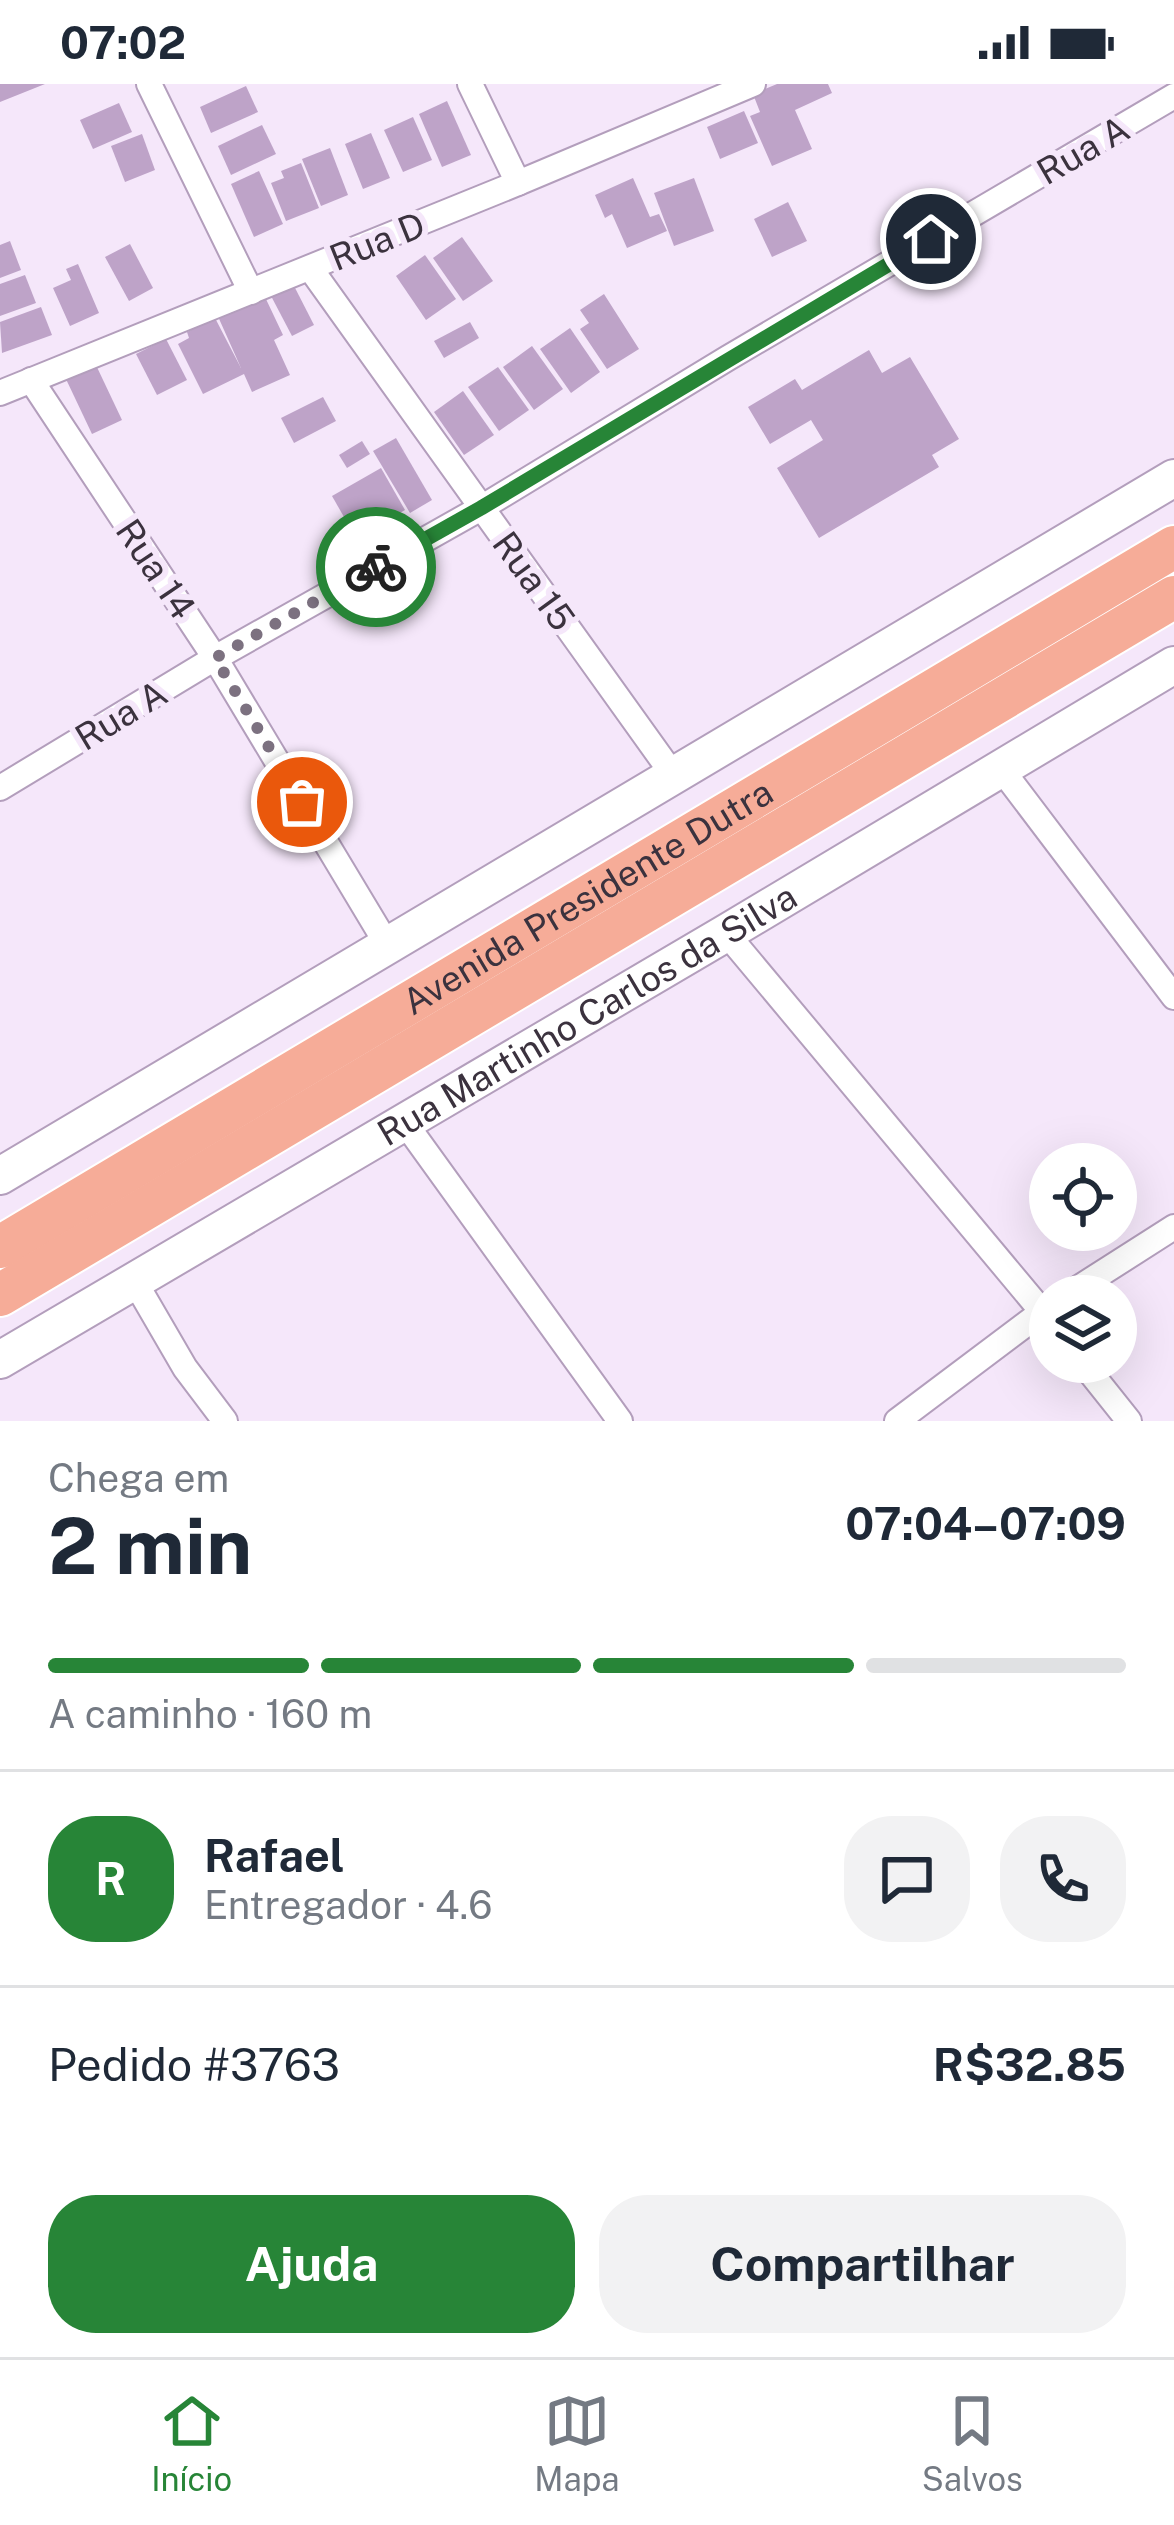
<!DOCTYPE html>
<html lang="pt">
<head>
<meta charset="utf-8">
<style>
  body { margin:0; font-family:"Public Sans",sans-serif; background:#f2f2f3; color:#1f2937; height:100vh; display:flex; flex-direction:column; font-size:45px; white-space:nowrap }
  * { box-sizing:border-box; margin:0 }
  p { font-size:39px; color:#747a83 }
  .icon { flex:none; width:66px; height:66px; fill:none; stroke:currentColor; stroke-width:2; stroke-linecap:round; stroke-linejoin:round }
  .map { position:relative; height:1337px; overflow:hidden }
  .sheet { display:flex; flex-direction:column; background:#fff; flex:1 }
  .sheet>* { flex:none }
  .fabs { position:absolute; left:1029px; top:1059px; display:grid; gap:24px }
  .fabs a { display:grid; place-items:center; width:108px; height:108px; border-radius:50%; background:#fff; box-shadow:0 12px 48px #0002; font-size:60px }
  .pin { position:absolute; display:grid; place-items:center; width:102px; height:102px; color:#fff; margin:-51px; border:6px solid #fff; border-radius:50%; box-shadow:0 3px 12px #0007 }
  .courier { position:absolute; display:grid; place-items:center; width:120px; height:120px; margin:-60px; border:9px solid #278537; border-radius:50%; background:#fff; color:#222; box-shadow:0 3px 15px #0007 }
  .headline em { font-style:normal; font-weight:700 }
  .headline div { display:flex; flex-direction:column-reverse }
  .headline { display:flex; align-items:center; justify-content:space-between; height:204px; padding:0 48px }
  h1 { font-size:78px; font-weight:700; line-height:90px }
  .bar { display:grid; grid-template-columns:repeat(4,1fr); gap:18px 12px; align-content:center; height:144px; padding:0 48px }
  .bar i { height:15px; border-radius:9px; background:#e0e1e3 }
  .bar .active { background:#278537 }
  .bar p { grid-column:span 4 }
  .line { display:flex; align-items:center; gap:30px; padding:0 48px; border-top:3px solid #e0e1e3 }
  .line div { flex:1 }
  .round { display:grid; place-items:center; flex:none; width:126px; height:126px; border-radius:48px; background:#f2f2f3 }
  .action { display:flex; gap:24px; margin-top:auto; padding:24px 48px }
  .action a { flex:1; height:138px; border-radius:48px; background:#278537; color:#fff; font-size:48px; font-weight:700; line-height:138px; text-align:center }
  .action a+a { background:#f2f2f3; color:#1f2937 }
  .status { display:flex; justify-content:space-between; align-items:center; height:84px; padding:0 60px; background:#fff; direction:ltr }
  .status svg { height:33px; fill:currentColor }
  .dock { display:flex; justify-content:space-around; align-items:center; height:168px; border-top:3px solid #e0e1e3; background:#fff; font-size:33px; color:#747a83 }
  .dock a { display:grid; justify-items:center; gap:6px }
  .dock .active { color:#278537 }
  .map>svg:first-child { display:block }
  .building { fill:#bea3c8 }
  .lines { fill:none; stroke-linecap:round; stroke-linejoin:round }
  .minor-casing { stroke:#b39ebc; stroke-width:28 }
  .secondary-casing { stroke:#b39ebc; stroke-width:40 }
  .trunk-casing { stroke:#fff; stroke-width:46 }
  .minor { stroke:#fff; stroke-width:24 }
  .secondary { stroke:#fff; stroke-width:36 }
  .trunk { stroke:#f6ac98; stroke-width:42 }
  .done { stroke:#7c7180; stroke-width:12; stroke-dasharray:0 21.6 }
  .route { stroke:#278537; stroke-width:15 }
  .labels { text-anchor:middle; stroke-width:12; stroke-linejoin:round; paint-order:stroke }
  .street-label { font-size:36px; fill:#3b323e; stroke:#f5e7fa }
</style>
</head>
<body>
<div class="status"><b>07:02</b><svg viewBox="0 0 49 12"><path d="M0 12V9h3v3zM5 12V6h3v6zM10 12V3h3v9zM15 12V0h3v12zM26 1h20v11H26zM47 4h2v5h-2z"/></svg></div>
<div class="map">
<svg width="1174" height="1337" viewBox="0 0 1174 1337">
  <rect width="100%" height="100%" fill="#f5e7fa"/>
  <g class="building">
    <path d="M0 0H45L0 18Z"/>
    <path d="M777 0H828L832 9 795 26 812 65 772 82 750 32 760 28 753 10Z"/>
    <path d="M246 2 258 28 211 49 200 23Z"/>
    <path d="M447 17 471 71 442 83 419 30Z"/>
    <path d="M119 19 132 48 93 65 80 36Z"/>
    <path d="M744 27 758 59 720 75 707 43Z"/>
    <path d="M413 33 432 76 403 88 384 46Z"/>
    <path d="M262 41 276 70 231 91 218 62Z"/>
    <path d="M371 49 390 94 363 105 345 60Z"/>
    <path d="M142 50 155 86 125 98 111 62Z"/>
    <path d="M330 64 348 111 321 122 302 75Z"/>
    <path d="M301 79 319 124 286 137 271 99 284 94 281 87Z"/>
    <path d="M259 87 283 140 254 153 231 100Z"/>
    <path d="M633 94 650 133 659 130 667 147 627 164 612 130 605 134 595 111Z"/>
    <path d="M694 94 714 147 674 162 654 109Z"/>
    <path d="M788 118 807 157 772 173 754 135Z"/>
    <path d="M462 153 493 197 463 217 433 174Z"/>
    <path d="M10 157 21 186 0 194V161Z"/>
    <path d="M130 160 153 204 129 217 105 173Z"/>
    <path d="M425 171 456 215 426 236 396 192Z"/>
    <path d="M78 180 99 229 70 242 53 204 71 196 66 185Z"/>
    <path d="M25 191 36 219 0 232V200Z"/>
    <path d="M292 198 314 241 292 252 270 210Z"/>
    <path d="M604 210 639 265 607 285 580 245 589 239 580 226Z"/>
    <path d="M265 213 283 251 274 256 290 291 252 308 244 290 203 310 178 260 189 254 187 248 215 234 241 284 216 228Z"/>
    <path d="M41 223 52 251 2 269 0 238Z"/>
    <path d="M470 238 479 254 444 274 434 257Z"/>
    <path d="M570 244 600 288 571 309 540 265Z"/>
    <path d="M166 255 187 296 157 311 136 270Z"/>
    <path d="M532 262 563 305 534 326 503 283Z"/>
    <path d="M869 266 882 289 910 273 959 355 932 371 939 383 819 454 777 384 823 356 811 336 770 360 748 323 795 295 802 306Z"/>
    <path d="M95 279 122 336 92 350 65 293Z"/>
    <path d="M498 283 529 326 499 347 468 303Z"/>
    <path d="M463 307 494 351 464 371 434 328Z"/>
    <path d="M323 313 336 337 294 359 281 334Z"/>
    <path d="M396 354 432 416 410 429 373 367Z"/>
    <path d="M362 357 370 370 347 384 339 371Z"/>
    <path d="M381 384 405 426 356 454 332 412Z"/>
  </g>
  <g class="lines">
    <g class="minor-casing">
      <g id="minor">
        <path d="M149 0 251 208"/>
        <path d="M470 0 518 99"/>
        <path d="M310 184 674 692"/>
        <path d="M31 296 215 574 388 862"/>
        <path d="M0 309 518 99 753 0"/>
        <path d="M1002 686 1174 913"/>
        <path d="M0 704 215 574 481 424 728 274 1174 12"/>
        <path d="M726 849 1050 1237"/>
        <path d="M405 1039 620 1337"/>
        <path d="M135 1198 185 1284 225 1337"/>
        <path d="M1066 1212 1174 1143"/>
        <path d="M1082 1278 1129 1337"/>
        <path d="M897 1337 1050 1222"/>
      </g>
    </g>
    <g class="secondary-casing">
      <g id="secondary">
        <path d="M0 1092 1174 394"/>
        <path id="s1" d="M0 1276 726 849 1174 581"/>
      </g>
    </g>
    <g class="trunk-casing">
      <g id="trunk">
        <path id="s2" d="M0 1163 1174 463"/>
        <path d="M0 1211 1174 513"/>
      </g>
    </g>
    <use href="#minor" class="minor"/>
    <use href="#secondary" class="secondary"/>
    <use href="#trunk" class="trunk"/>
  </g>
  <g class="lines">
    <path class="done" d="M302 718 215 574 376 483"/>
    <path class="route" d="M376 483 481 424 931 155"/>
  </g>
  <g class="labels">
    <g class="street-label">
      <text transform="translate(1083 66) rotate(-30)" y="13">Rua A</text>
      <text transform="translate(377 157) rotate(-22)" y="13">Rua D</text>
      <text transform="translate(156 485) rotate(56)" y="13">Rua 14</text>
      <text transform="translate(534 497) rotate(54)" y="13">Rua 15</text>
      <text transform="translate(121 631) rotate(-31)" y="13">Rua A</text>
      <text dy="13" stroke="none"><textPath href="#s2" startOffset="684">Avenida Presidente Dutra</textPath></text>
      <text dy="13" stroke="none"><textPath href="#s1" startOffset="681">Rua Martinho Carlos da Silva</textPath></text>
    </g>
  </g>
</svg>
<div class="fabs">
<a><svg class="icon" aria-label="locate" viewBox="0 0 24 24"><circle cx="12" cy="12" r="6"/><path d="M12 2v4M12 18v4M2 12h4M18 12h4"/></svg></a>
<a><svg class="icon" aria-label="layers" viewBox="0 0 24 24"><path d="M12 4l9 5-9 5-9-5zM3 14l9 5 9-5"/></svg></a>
</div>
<div class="pin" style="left:302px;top:718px;background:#ea580c"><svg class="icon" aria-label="bag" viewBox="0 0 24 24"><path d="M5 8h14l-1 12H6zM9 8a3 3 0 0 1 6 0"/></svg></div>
<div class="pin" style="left:931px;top:155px;background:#1f2937"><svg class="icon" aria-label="home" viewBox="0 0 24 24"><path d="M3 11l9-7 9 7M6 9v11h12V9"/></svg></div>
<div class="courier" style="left:376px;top:483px"><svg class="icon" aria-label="bike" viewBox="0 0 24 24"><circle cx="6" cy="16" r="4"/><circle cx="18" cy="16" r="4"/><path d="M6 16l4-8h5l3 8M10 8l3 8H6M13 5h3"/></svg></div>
</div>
<section class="sheet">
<div class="headline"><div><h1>2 min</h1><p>Chega em</p></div><em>07:04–07:09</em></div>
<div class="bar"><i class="active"></i><i class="active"></i><i class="active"></i><i></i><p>A caminho · 160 m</p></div>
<div class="line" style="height:216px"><b class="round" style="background:#278537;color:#fff">R</b><div><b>Rafael</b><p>Entregador · 4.6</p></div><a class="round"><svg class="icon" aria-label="chat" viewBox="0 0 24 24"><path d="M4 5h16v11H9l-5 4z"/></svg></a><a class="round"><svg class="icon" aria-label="phone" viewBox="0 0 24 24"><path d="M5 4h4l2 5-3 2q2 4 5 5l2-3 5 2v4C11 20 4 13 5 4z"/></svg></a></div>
<div class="line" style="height:156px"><div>Pedido #3763</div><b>R$32.85</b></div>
<div class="action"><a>Ajuda</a><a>Compartilhar</a></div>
</section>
<nav class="dock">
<a class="active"><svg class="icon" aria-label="home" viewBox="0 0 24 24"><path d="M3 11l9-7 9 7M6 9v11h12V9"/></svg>Início</a>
<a><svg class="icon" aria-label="map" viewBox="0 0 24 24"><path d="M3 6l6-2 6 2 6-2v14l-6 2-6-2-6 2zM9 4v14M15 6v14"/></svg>Mapa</a>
<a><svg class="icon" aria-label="saved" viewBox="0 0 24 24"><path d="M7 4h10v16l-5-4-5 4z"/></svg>Salvos</a>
</nav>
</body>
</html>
